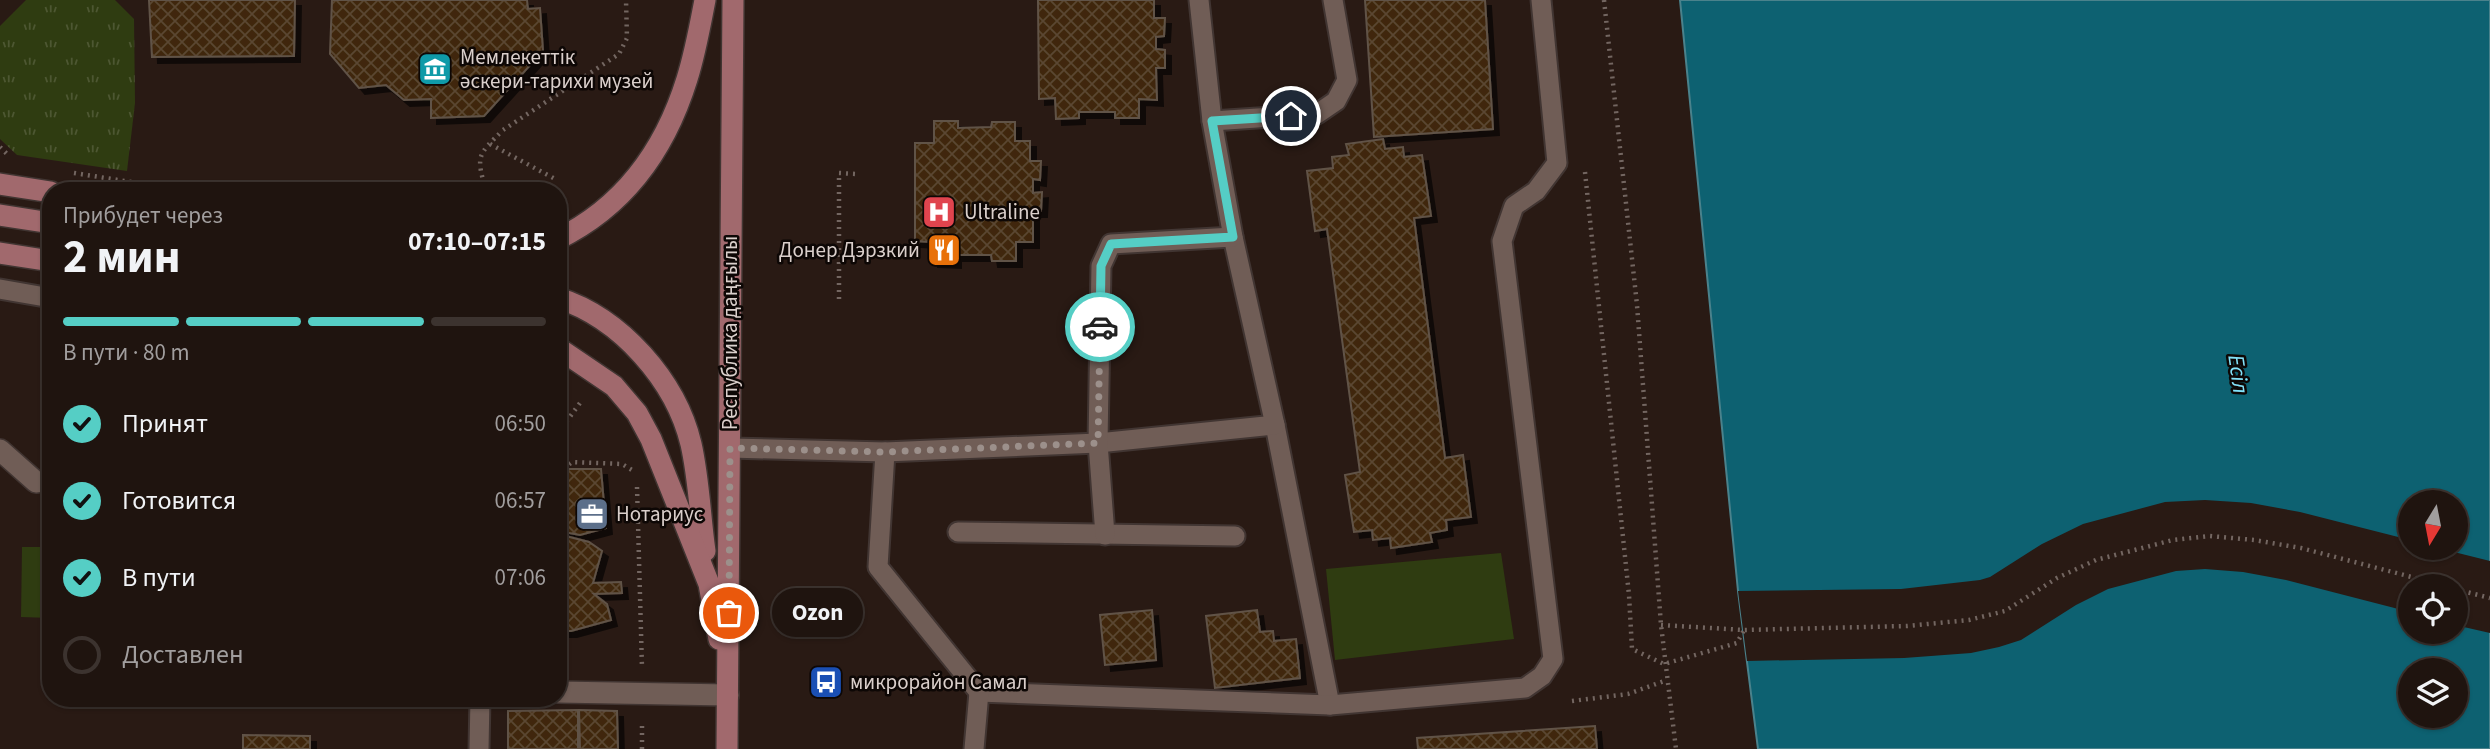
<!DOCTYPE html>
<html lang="ru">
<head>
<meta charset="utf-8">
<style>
  body { margin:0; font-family:"Source Sans 3",sans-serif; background:#271d18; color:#f1f3f6; height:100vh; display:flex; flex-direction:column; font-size:26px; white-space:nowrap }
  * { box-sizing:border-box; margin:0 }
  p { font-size:23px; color:#a19e9e }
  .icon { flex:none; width:38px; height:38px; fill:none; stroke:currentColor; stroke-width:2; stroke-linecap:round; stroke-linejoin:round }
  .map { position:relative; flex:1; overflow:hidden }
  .drawer { position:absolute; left:42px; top:182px; width:525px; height:525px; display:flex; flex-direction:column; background:#1f140f; border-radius:28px; box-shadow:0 2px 5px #0004,0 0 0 2px #3c332f }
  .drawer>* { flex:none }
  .needle { width:46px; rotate:190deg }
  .buttons { position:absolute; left:2398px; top:490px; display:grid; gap:14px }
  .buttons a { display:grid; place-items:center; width:70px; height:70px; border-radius:50%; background:#1f140f; box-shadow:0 2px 5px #0004,0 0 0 2px #3c332f; font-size:35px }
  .pin { position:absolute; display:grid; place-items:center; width:60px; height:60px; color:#fff; margin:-30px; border:4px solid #fff; border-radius:50%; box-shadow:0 2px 7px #0007 }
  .courier { position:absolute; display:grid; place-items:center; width:70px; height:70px; margin:-35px; border:5px solid #55cec5; border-radius:50%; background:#fff; color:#222; box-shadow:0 2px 9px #0007 }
  .bubble { position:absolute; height:49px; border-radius:24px; background:#1f140f; box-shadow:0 2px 5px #0004,0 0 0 2px #3c332f; font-size:23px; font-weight:700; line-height:49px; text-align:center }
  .overview em { font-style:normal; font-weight:700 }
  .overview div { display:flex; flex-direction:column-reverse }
  .overview { display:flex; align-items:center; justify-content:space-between; height:119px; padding:0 21px }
  h1 { font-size:46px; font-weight:700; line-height:52px }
  .bar { display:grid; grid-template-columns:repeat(4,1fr); gap:10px 7px; align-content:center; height:84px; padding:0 21px }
  .bar i { height:9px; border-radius:5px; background:#3c332f }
  .bar .current { background:#55cec5 }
  .bar p { grid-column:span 4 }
  ol { padding:0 21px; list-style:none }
  li { display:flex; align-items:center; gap:21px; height:77px }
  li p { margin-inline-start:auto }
  li .icon { padding:7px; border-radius:50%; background:#55cec5; color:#111; stroke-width:4 }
  li:last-child { color:#a19e9e }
  li i { width:38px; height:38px; border:4px solid #3c332f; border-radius:50% }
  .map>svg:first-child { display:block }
  .grass { fill:url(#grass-tufts) }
  .pitch { fill:#2f3c11 }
  .water { fill:#0d6171; stroke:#4a828c; stroke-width:2; fill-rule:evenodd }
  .pier { fill:#291a14 }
  .building { fill:url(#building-cross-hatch); stroke:#615347; stroke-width:2; filter:url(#shadow) }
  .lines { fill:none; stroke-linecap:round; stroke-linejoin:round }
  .service-casing { stroke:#413532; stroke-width:23 }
  .minor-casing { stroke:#413532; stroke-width:24 }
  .primary-casing { stroke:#413532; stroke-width:24 }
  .path { stroke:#736661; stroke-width:4.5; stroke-dasharray:2 5; stroke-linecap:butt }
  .service { stroke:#705d56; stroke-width:19 }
  .minor { stroke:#705d56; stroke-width:21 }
  .primary { stroke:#a1696d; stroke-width:21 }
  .done { stroke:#9c908b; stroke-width:7; stroke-dasharray:0 12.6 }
  .route { stroke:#55cec5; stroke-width:9 }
  .labels { text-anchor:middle; stroke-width:5; stroke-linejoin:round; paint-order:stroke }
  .poi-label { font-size:21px; fill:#dacfcb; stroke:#0d0705; text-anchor:start }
  .street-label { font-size:21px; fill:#dacfcb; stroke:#0d0705 }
  .water-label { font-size:23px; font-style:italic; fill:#84e2f9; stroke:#0d0705 }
</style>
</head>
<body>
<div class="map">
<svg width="2490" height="749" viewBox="0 0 2490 749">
  <defs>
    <pattern id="grass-tufts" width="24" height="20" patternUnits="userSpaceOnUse" patternTransform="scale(1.75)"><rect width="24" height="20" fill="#2f3c11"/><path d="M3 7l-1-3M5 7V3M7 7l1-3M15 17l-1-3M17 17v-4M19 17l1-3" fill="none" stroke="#4d5732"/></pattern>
    <pattern id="building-cross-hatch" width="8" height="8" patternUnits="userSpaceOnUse" patternTransform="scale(1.75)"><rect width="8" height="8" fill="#3f280f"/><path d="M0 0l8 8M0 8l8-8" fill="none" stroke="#5a4631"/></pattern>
    <filter id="shadow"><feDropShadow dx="6" dy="6" stdDeviation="0" flood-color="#0009"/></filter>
  </defs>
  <rect width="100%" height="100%" fill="#291a14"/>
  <path class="grass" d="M26 0H115L134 19 135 103 127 171 17 155 0 139V26Z"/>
  <g class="pitch">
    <path d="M22 547H51V618L21 617Z"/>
    <path d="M1501 553 1514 639 1335 660 1326 569Z"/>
  </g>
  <path class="water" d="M1680 0H2490V749H1758L1738 591ZM2410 502H2455V548H2410ZM2410 586H2455V632H2410ZM2410 670H2455V716H2410Z"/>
  <path class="pier" d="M2205 500 2251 503 2300 512 2410 540V548H2438L2490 561V633L2455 625V586H2410V612L2286 580 2243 572 2205 569 2176 571 2108 589 2076 605 2021 640 1999 647 1971 653 1904 658 1747 661 1738 591 1901 589 1980 580 1990 577 2042 544 2083 524 2165 502Z"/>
  <g class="building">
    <path d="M149 0H295L294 56 152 57Z"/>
    <path d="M332 0H527L528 9 540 8 543 51 484 116 431 118V99L404 100 386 85 359 88 330 54Z"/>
    <path d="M1038 0H1154V18H1165L1164 36 1156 37V49L1165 50V68H1156L1157 100 1139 99V118H1115V112H1079V118L1056 119 1055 98 1039 99Z"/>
    <path d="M1365 0H1485L1493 129 1374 137Z"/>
    <path d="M934 121H958V128L991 127 992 122H1015V141H1030V161H1041L1040 180 1033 179V193L1042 192 1041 211H1033V242H1016V261H992L991 255H955V262L932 261 931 242 915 241V143H934Z"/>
    <path d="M1383 139 1385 149 1403 147 1404 157 1422 155 1431 216 1414 218 1445 458 1463 455 1471 517 1446 520 1447 530 1430 533 1432 542 1391 548 1390 538 1373 540 1372 530 1354 532 1345 475 1360 472 1327 229 1315 231 1307 171 1333 168 1332 157 1349 155 1346 144Z"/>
    <path d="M558 469H601L606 528 580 535 558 531Z"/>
    <path d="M558 534 589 542 602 551 593 583 621 582 622 593 594 594 607 604 611 620 571 631H558Z"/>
    <path d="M1152 610 1156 660 1105 665 1100 615Z"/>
    <path d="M1257 610 1260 632 1273 631 1274 641 1296 639 1300 678 1215 688 1206 616Z"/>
    <path d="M578 710V749H508V711Z"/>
    <path d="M579 710 617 711 618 749H580Z"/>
    <path d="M1595 726 1597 749H1418L1417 738Z"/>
    <path d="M243 735 310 736V749H243Z"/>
  </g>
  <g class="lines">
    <g class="service-casing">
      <g id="service">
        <path d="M1212 121 1317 114 1336 101 1347 80 1333 0"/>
        <path d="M0 289 51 298"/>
        <path d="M1275 425 1330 705"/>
        <path d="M730 448 885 452 1098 443 1275 425 1233 237 1212 121 1199 0"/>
        <path d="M885 452 878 567 979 692 1330 705 1525 688 1542 676 1553 659 1502 241 1514 206 1536 191 1557 163 1541 0"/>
        <path d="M958 532 1235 536"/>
        <path d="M1105 535 1098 443 1101 266 1111 244 1233 237"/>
        <path d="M479 749 480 698"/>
        <path d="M974 749 979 692"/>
      </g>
    </g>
    <g class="minor-casing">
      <g id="minor">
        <path d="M0 450 36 482"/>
        <path d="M558 692 728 695"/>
      </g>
    </g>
    <g class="primary-casing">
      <g id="primary">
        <path d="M0 184 51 192"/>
        <path d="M0 215 51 223"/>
        <path d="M558 239C625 206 665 150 687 79 695 54 700 26 705 0"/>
        <path d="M0 253 51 261"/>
        <path d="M558 298C621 318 676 381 691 444 699 479 700 516 705 551"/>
        <path d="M558 348 614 386 637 413 651 439 709 584 719 639"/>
        <path d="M727 749 733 0"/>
      </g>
    </g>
    <g class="path">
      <path d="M1604 0 1637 305 1661 625 1676 749"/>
      <path d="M490 144 557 180"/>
      <path d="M0 147 9 156"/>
      <path d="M1585 172 1629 595 1632 649 1664 664 1737 643 1744 630"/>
      <path d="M74 173 188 191"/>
      <path d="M486 191C476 155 477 156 503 130L619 54 627 38 626 0"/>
      <path d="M839 299V173L857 174"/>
      <path d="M558 433 580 403"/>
      <path d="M558 473 572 462 622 464 632 470"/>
      <path d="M637 487 642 668"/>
      <path d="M2455 589 2490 598"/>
      <path d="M1661 625 1744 630 1907 626 1969 620 2005 611 2057 578 2096 560 2173 540 2210 536 2254 540 2301 548 2446 586"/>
      <path d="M1572 701 1628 694 1667 680"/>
      <path d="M642 749V722"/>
    </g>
    <use href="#service" class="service"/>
    <use href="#minor" class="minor"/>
    <use href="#primary" class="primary"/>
  </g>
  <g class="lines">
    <path class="done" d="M729 613 730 448 884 452 1098 443 1100 327"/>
    <path class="route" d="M1100 327 1101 266 1111 244 1233 237 1212 121 1291 116"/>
  </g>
  <defs>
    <g id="museum-square" transform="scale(1.75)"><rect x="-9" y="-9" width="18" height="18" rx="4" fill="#0f9aa8" stroke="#0d0705"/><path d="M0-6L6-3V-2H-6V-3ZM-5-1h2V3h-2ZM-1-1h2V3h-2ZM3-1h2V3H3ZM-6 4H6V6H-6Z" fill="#fff"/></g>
    <g id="hospital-square" transform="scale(1.75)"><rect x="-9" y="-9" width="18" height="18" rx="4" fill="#e0444e" stroke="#0d0705"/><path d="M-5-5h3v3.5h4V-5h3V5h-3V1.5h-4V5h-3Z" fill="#fff"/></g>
    <g id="restaurant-square" transform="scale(1.75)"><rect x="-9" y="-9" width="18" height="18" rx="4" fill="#e8710a" stroke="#0d0705"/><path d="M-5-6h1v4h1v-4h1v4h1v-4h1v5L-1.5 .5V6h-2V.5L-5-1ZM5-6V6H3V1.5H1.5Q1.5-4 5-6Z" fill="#fff"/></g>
    <g id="office-square" transform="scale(1.75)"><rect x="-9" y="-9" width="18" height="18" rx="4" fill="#5c6f8a" stroke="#0d0705"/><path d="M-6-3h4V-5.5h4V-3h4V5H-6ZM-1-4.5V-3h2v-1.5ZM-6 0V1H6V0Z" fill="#fff"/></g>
    <g id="bus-square" transform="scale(1.75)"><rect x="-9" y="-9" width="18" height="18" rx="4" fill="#1a4fb4" stroke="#0d0705"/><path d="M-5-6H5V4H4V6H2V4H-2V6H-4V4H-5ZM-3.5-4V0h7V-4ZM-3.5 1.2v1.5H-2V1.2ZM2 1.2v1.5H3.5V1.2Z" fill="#fff"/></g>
  </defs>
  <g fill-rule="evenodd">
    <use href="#museum-square" x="435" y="69"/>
    <use href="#hospital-square" x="939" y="212"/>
    <use href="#restaurant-square" x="944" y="250"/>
    <use href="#office-square" x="592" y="514"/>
    <use href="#bus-square" x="826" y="682"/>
  </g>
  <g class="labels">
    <g class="poi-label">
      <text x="460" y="64">Мемлекеттік<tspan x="460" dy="24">әскери-тарихи музей</tspan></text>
      <text x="964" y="219">Ultraline</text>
      <text x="920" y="257" text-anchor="end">Донер Дэрзкий</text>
      <text x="616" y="521">Нотариус</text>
      <text x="850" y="689">микрорайон Самал</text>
    </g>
    <g class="street-label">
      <text transform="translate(730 333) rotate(-90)" y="7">Республика даңғылы</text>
    </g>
    <g class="water-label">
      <text transform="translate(2239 374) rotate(82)" y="8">Есіл</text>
    </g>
  </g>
</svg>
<div class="buttons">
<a><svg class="needle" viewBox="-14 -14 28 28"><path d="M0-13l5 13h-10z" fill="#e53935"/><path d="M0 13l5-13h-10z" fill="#a19e9e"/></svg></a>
<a><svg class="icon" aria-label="locate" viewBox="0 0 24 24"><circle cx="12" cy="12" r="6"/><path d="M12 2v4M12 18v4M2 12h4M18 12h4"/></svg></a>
<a><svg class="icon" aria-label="layers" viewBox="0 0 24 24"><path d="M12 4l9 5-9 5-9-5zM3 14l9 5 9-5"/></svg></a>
</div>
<div class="pin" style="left:729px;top:613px;background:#ea580c"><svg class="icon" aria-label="bag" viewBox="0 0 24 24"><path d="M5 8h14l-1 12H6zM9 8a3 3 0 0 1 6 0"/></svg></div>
<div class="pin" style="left:1291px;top:116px;background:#1f2937"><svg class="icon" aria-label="home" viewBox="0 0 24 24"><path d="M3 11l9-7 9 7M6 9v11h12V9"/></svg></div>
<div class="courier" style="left:1100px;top:327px"><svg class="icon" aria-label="car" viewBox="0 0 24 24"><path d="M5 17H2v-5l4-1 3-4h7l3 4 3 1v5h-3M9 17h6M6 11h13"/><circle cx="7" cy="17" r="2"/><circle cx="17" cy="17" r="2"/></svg></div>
<div class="bubble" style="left:772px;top:588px;width:91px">Ozon</div>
<section class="drawer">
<div class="overview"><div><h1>2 мин</h1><p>Прибудет через</p></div><em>07:10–07:15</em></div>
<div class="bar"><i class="current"></i><i class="current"></i><i class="current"></i><i></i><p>В пути · 80 m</p></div>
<ol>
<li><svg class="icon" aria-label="check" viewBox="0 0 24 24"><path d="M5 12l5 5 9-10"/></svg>Принят<p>06:50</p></li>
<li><svg class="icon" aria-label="check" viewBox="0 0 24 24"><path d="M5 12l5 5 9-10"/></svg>Готовится<p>06:57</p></li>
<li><svg class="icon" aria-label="check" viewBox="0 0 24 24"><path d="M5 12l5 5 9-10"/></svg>В пути<p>07:06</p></li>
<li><i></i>Доставлен</li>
</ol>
</section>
</div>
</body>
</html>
